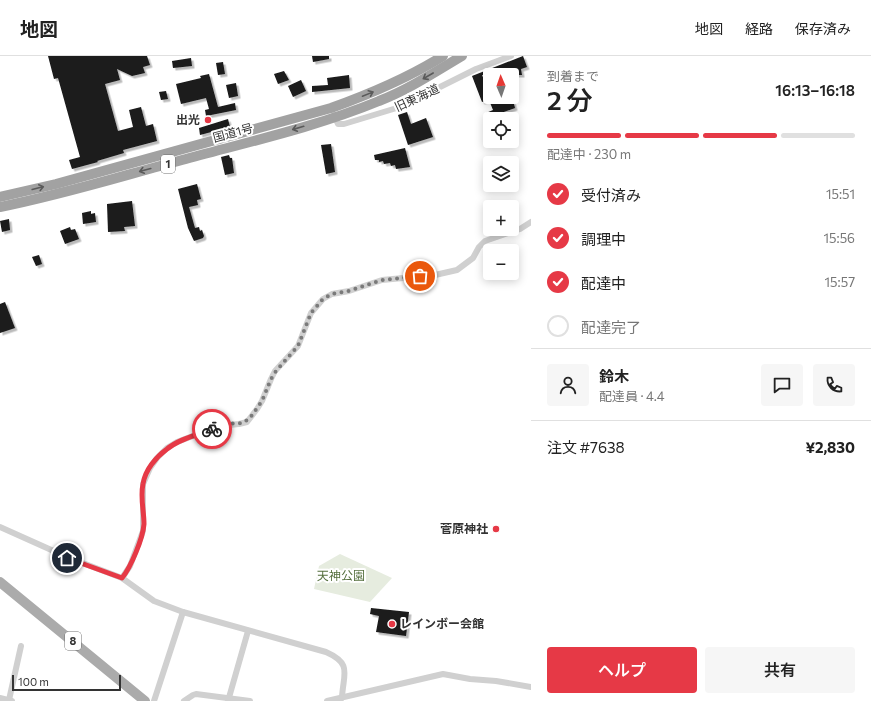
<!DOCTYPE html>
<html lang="ja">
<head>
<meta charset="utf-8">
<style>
  body { margin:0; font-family:Commissioner,"Noto Sans JP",sans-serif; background:#f6f6f6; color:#222; height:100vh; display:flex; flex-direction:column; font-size:15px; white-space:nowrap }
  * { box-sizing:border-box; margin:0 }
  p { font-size:13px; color:#767676 }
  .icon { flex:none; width:22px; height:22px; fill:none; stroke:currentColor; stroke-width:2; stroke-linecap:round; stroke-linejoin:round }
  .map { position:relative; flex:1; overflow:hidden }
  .side { display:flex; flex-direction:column; background:#fff; width:340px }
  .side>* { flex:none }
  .needle { width:26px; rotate:358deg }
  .buttons { position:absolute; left:483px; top:12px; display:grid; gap:8px }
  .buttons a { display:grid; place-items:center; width:36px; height:36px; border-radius:4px; background:#fff; box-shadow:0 2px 10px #0003; font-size:20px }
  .scale { position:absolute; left:12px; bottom:10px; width:109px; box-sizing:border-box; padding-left:4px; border:2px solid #333; border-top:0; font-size:11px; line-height:14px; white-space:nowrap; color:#333; -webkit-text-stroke:3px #fff; paint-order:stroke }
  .pin { position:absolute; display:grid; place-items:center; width:34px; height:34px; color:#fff; margin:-17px; border:2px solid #fff; border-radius:50%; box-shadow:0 1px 4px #0007 }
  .courier { position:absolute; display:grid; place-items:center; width:40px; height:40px; margin:-20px; border:3px solid #e63946; border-radius:50%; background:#fff; color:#222; box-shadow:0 1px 5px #0007 }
  .overview em { font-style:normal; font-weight:600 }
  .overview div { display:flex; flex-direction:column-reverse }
  .overview { display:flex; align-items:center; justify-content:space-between; height:68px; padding:0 16px }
  h1 { font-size:26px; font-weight:600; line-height:30px }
  .bar { display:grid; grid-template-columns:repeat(4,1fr); gap:6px 4px; align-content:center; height:48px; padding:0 16px }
  .bar i { height:5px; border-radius:3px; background:#e0e0e0 }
  .bar .active { background:#e63946 }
  .bar p { grid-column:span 4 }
  .line { display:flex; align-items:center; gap:10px; padding:0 16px; border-top:1px solid #e0e0e0 }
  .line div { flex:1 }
  .round { display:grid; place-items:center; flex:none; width:42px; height:42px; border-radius:4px; background:#f6f6f6 }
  ol { padding:0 16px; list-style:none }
  li { display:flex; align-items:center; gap:12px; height:44px }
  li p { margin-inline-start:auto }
  li .icon { padding:4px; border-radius:50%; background:#e63946; color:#fff; stroke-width:4 }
  li:last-child { color:#767676 }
  li i { width:22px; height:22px; border:2px solid #e0e0e0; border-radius:50% }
  .action { display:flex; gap:8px; margin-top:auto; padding:8px 16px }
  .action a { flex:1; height:46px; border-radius:4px; background:#e63946; color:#fff; font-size:16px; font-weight:600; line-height:46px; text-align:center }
  .action a+a { background:#f6f6f6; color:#222 }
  header { display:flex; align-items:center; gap:24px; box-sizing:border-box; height:56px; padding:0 20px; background:#fff; border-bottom:1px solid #e0e0e0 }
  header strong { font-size:19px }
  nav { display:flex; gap:22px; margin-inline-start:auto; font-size:14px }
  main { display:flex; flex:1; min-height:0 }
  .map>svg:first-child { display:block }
  .green { fill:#e6ecdf }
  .building { fill:#1a1a1a; filter:url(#shadow) }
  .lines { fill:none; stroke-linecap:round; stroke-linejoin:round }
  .minor { stroke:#d0d0d0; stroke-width:6 }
  .primary { stroke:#ababab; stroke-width:10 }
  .trunk { stroke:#a2a2a2; stroke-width:10 }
  .oneway { stroke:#5a5a5a }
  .done { stroke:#7a7a7a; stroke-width:4; stroke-dasharray:0 7.2 }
  .route { stroke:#e63946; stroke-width:5 }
  .poi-dot { fill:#e63946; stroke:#fff; stroke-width:1.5 }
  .labels { text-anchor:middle; stroke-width:4; stroke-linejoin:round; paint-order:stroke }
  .shield { fill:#fff; stroke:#707070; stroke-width:1 }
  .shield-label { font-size:11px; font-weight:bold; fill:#333 }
  .street-label { font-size:12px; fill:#333; stroke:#fff }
  .poi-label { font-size:12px; font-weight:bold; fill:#333; stroke:#fff; text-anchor:end }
  .park-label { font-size:12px; fill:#56703f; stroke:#fff }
</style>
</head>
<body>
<header>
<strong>地図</strong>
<nav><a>地図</a><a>経路</a><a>保存済み</a></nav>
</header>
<main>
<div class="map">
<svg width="531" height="645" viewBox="0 0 531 645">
  <defs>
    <filter id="shadow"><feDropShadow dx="2.5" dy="2.5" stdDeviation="0" flood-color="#0004"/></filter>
  </defs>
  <rect width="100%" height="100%" fill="#fff"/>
  <path class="green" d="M340 498 392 522 370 546 314 533 319 510Z"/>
  <g class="building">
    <path d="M48 0H147L150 9 143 11 145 17 132 20 117 13 120 24 105 28 118 75 133 71 129 54 141 51 146 70 153 68 157 85 123 94 124 97 97 105 98 106 72 113 69 104 80 101 58 22 54 23Z"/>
    <path d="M312 0H329V3L313 6Z"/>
    <path d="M523 0 527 11 521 13 522 19H482L487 32 490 31V41H512L515 52 501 57 500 59 489 64 486 57 493 54 489 44 482 46 472 20Z"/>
    <path d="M191 2 192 10 173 12 172 5Z"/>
    <path d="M223 6 225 18 218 19 216 7Z"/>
    <path d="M284 15 289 24 278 28 274 18Z"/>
    <path d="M209 18 218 51 235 47 236 54 206 60 205 54 209 53 206 42 181 48 176 28 201 22 200 20Z"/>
    <path d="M349 19 350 32 312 36V30L328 29 327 22Z"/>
    <path d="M301 24 306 35 293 41 288 30Z"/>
    <path d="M236 27 238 40 229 42 226 29Z"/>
    <path d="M166 35 168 43 161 44 159 36Z"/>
    <path d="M407 56 411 68 426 62 433 81 408 89 398 59Z"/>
    <path d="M228 63 230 71 200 79 199 72Z"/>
    <path d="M331 88 335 116 326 118 321 89Z"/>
    <path d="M405 92 410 111 396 113 395 109 391 110 390 107 384 108 383 105 379 106V104H375L374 99Z"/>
    <path d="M229 99 230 102H232L234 117 225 119 221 101Z"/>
    <path d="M197 128 201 143 197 144 198 149 189 151 195 172 199 171 200 175 202 174 204 180 203 182 194 185 188 172 178 133Z"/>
    <path d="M132 145 135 170 124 171 125 175 108 176 107 148Z"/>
    <path d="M91 155V158L95 157 96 166 83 168 82 157Z"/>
    <path d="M9 163 10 174 2 176 0 165Z"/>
    <path d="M70 171 71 174 75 173 79 183 65 188 60 175Z"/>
    <path d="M39 199 42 208 36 210 32 201Z"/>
    <path d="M5 246 15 272 0 277V248Z"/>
    <path d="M371 552 409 556 406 580 376 576 379 560 370 558Z"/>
  </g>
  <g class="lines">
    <g class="minor">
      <path d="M334 59 338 68H344L400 51 476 13 511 0"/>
      <path d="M0 471 67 501 122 522 154 545 183 556 326 596C353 608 343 618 342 642"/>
      <path d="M122 522 130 510 143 475V428L150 412 157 402 167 392 177 386 219 370 239 368 247 366 257 353 262 345 271 323 275 315 298 290 311 257 323 243 332 238 349 235 382 224 435 219 457 214 473 202 479 191 485 185 520 173 531 166"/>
      <path d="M0 642 12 645"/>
      <path d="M9 644 21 590"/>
      <path d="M154 645 183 556"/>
      <path d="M184 645 193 639 196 638 250 645"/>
      <path d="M228 645 248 575"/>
      <path d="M327 645 443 618 470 623 496 625 531 631"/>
    </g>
    <path class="primary" d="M0 526 145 645"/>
    <g class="trunk">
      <path d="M0 141 56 128 331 52C370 38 408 22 443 0"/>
      <path d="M0 151C61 139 122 120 182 104 248 86 316 71 379 45 408 34 435 16 462 0"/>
    </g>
  </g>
  <defs><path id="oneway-shaft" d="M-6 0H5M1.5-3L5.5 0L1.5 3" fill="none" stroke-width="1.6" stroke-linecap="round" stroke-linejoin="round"/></defs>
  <g class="oneway">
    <use href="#oneway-shaft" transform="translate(428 20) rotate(150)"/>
    <use href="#oneway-shaft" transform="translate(368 38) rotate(-22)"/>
    <use href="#oneway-shaft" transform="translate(298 72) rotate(164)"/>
    <use href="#oneway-shaft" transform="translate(145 114) rotate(165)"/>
    <use href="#oneway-shaft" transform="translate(38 132) rotate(-14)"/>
  </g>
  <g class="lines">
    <path class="done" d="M212 373 226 368 243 367 250 362 262 345 271 323 276 315 298 290 311 257 323 243 332 238 349 235 382 224 420 220"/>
    <path class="route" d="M67 502 122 522C131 511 143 482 144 468 144 455 140 441 143 428 145 414 156 401 167 393 179 383 197 379 212 373"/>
  </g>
  <g class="poi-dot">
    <circle cx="208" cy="64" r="4"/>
    <circle cx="496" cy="473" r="4"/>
    <circle cx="392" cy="568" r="4"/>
  </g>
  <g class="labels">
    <g class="shield">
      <rect x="161" y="99" width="14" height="18" rx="3"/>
      <rect x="65" y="576" width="16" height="18" rx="3"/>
    </g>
    <g class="shield-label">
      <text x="168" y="112">1</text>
      <text x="73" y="589">8</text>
    </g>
    <g class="street-label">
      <text transform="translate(417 42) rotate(-25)" y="4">旧東海道</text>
      <text transform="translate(233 77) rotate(-15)" y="4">国道1号</text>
    </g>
    <g class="poi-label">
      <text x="200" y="68">出光</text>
      <text x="488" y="477">菅原神社</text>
      <text x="400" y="572" text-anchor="start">レインボー会館</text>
    </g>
    <g class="park-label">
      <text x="341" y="524">天神公園</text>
    </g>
  </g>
</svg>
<div class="buttons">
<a><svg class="needle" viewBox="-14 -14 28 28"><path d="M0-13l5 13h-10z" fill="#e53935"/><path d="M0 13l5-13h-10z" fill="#767676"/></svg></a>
<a><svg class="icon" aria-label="locate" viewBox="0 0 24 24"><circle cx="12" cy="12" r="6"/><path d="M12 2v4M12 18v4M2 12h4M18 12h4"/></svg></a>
<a><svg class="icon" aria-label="layers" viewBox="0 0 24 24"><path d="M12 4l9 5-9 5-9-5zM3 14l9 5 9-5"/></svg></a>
<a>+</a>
<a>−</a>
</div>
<div class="scale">100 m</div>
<div class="pin" style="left:420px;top:220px;background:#ea580c"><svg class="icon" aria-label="bag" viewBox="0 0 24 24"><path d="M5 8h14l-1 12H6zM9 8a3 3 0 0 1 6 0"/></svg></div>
<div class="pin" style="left:67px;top:502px;background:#1f2937"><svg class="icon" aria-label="home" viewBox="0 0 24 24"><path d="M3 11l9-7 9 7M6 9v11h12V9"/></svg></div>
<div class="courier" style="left:212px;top:373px"><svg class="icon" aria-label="bike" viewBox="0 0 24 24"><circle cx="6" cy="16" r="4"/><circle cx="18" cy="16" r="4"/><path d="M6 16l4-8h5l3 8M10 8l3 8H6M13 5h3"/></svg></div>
</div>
<section class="side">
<div class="overview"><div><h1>2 分</h1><p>到着まで</p></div><em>16:13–16:18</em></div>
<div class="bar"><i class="active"></i><i class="active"></i><i class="active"></i><i></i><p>配達中 · 230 m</p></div>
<ol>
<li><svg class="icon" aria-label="check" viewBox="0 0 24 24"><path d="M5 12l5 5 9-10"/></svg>受付済み<p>15:51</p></li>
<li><svg class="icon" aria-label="check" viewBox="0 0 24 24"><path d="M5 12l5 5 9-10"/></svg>調理中<p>15:56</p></li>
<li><svg class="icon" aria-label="check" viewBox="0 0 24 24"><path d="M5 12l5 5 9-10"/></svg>配達中<p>15:57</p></li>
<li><i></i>配達完了</li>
</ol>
<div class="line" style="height:72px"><a class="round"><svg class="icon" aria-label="person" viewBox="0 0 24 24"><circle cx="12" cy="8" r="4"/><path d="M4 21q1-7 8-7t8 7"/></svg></a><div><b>鈴木</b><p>配達員 · 4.4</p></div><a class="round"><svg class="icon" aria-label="chat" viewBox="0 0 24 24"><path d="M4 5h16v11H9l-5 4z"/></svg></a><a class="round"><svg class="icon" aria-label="phone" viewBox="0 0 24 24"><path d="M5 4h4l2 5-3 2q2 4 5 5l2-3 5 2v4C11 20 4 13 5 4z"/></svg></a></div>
<div class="line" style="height:52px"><div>注文 #7638</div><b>¥2,830</b></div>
<div class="action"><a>ヘルプ</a><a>共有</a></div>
</section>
</main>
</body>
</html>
